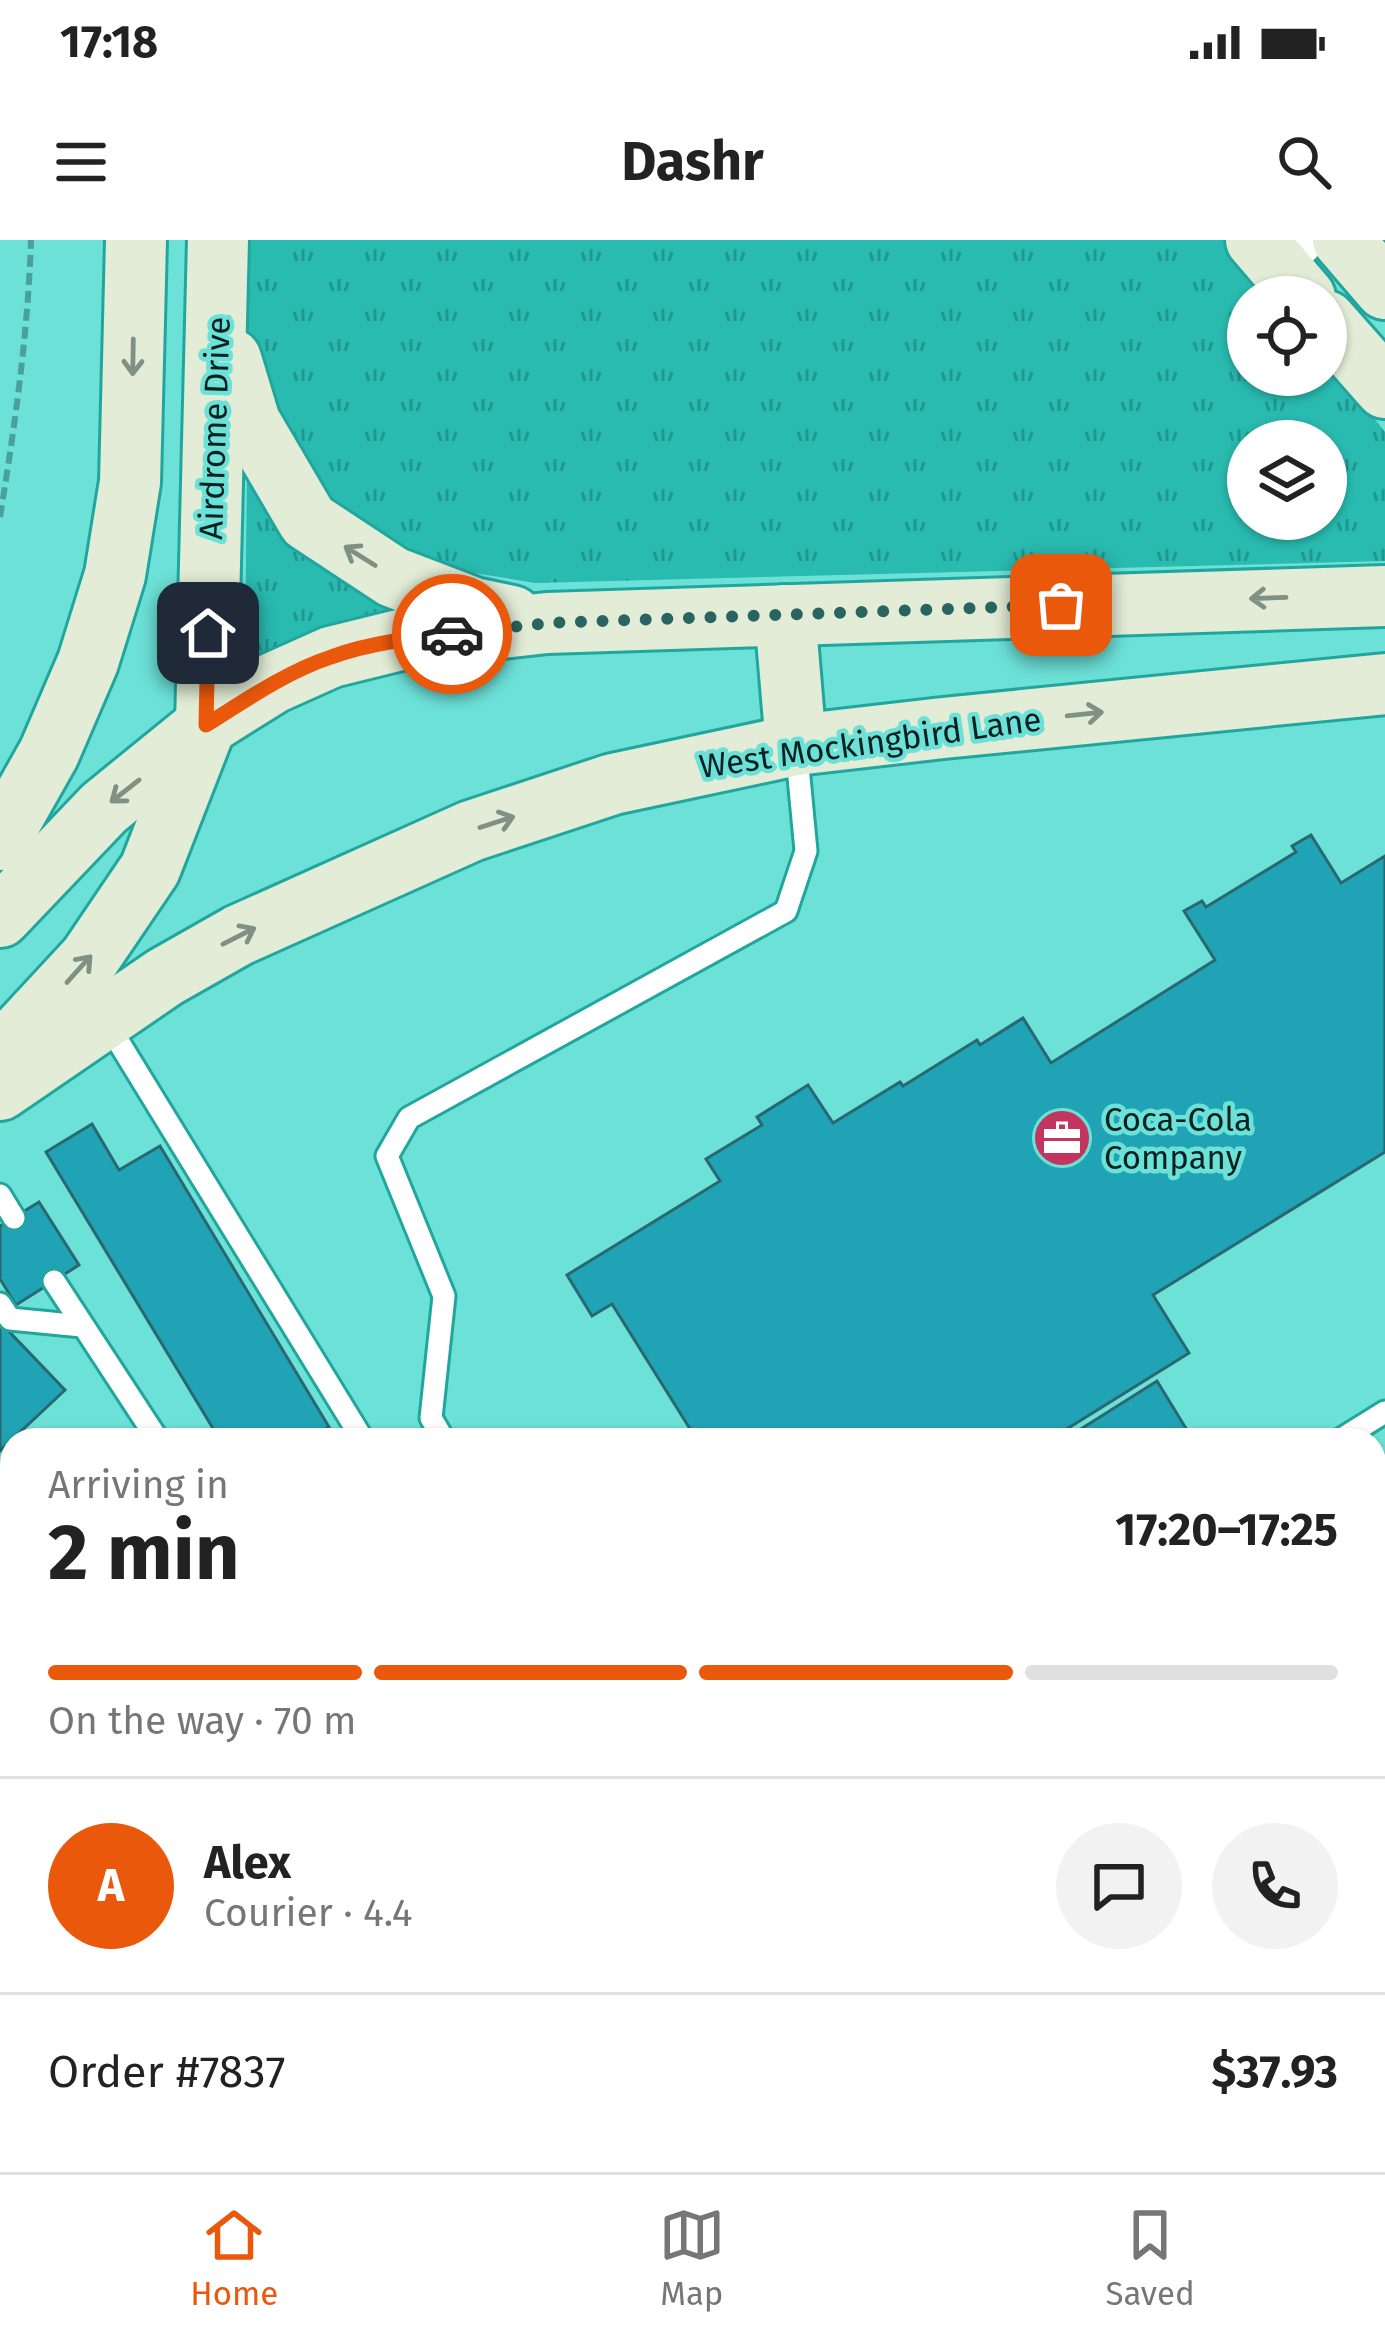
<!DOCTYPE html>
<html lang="en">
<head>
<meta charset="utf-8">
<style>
  body { margin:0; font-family:"Fira Sans",sans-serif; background:#f2f2f2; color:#222; height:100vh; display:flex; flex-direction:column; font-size:45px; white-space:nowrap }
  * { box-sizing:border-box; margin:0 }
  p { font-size:39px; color:#767676 }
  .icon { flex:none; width:66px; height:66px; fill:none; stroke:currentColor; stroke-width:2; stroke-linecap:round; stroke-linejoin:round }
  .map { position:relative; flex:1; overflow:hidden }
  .drawer { position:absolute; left:0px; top:1188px; width:1386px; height:744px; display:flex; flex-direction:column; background:#fff; border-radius:36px 36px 0 0; box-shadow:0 3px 9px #0004 }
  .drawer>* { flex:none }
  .controls { position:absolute; left:1227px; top:36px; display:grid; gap:24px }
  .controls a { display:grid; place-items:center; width:120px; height:120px; border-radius:50%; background:#fff; box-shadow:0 3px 9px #0004; font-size:60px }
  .pin { position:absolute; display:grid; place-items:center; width:102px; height:102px; color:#fff; margin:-51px; border-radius:24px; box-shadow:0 6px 18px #0006 }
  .courier { position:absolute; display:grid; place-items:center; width:120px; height:120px; margin:-60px; border:9px solid #ea580c; border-radius:50%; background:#fff; color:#222; box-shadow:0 3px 15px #0007 }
  .head em { font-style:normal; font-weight:700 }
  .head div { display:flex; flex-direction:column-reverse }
  .head { display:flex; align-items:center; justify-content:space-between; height:204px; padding:0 48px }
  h1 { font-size:78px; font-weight:700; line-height:90px }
  .bar { display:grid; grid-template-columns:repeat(4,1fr); gap:18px 12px; align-content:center; height:144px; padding:0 48px }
  .bar i { height:15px; border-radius:9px; background:#e0e0e0 }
  .bar .selected { background:#ea580c }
  .bar p { grid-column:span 4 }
  .line { display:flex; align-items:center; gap:30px; padding:0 48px; border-top:3px solid #e0e0e0 }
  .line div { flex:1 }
  .round { display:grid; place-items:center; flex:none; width:126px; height:126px; border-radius:63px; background:#f2f2f2 }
  .status { display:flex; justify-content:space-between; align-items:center; height:84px; padding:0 60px; background:#fff; direction:ltr }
  .status svg { height:33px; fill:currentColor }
  header { display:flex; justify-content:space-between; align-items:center; height:156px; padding:0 48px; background:#fff; font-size:54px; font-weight:700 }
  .menu { display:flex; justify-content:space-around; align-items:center; height:168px; border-top:3px solid #e0e0e0; background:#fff; font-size:33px; color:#767676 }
  .menu a { display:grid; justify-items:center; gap:6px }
  .menu .selected { color:#ea580c }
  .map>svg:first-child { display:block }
  .grass { fill:url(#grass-tufts); fill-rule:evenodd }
  .building { fill:#20a4b5; stroke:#2a6871; stroke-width:3 }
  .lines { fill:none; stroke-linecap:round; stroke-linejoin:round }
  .service-casing { stroke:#21a69e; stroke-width:27 }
  .minor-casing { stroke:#21a69e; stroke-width:48 }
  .tertiary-casing { stroke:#21a69e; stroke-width:60 }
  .secondary-casing { stroke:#21a69e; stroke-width:66 }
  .path { stroke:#4aa09a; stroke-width:6; stroke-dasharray:12 6; stroke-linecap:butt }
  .service { stroke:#fff; stroke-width:21 }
  .minor { stroke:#fff; stroke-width:42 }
  .tertiary { stroke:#fff; stroke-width:54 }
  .secondary { stroke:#e2ecd6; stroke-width:60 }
  .rail-casing { stroke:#32746f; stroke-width:14 }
  .rail { stroke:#6ce1d8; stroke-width:9; stroke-dasharray:27; stroke-linecap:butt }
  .oneway { stroke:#7f9184 }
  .done { stroke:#2a6460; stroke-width:12; stroke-dasharray:0 21.6 }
  .route { stroke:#ea580c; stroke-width:15 }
  .labels { text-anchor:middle; stroke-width:9; stroke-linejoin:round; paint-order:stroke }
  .street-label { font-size:33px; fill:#06211f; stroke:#6ce1d8 }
  .poi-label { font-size:33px; fill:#06211f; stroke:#6ce1d8; text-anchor:start }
</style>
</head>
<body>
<div class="status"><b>17:18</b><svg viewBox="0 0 49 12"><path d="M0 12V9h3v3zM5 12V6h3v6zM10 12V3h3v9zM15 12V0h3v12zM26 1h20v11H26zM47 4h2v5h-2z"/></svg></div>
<header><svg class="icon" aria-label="menu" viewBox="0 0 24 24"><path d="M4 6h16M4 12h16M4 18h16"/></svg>Dashr<svg class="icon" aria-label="search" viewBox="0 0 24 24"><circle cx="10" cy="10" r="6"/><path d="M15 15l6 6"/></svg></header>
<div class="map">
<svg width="1385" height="1932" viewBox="0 0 1385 1932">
  <defs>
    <pattern id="grass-tufts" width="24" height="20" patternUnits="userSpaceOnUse" patternTransform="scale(3)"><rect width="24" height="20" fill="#29bab0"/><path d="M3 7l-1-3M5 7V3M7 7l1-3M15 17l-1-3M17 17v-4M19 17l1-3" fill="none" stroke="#21978f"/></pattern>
  </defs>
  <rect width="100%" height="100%" fill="#6ce1d8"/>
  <g class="grass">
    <path d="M246 0H1233L1279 57H1248V135H1326V117L1385 192V321L535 343 432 326 337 267 277 186 246 85ZM1248 201H1326V279H1248Z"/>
    <path d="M250 233 402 369 258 418 245 403 247 241Z"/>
  </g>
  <g class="building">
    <path d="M1311 595 1341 643 1385 616V912L1153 1055 1189 1113 1062 1192 1067 1200H697L612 1064 592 1076 567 1035 720 941 706 919 762 885 757 877 808 845 833 883 900 842 903 846 977 800 980 805 1023 778 1051 823 1215 720 1184 671 1202 661 1206 667 1296 612 1292 606Z"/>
    <path d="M92 884 119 930 160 906 329 1187 308 1200H220L46 912Z"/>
    <path d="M39 962 79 1025 16 1065 0 1039V986Z"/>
    <path d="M0 1082 65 1150 0 1211Z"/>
    <path d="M1157 1141 1193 1200H1077L1073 1194Z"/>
    <path d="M1385 1363V1628L1374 1611V1370Z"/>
    <path d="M12 1869V1920H380L392 1932H0V1879Z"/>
    <path d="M888 1920H984L996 1932H899Z"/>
  </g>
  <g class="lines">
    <g class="service-casing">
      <g id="service">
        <path d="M107 783 363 1200"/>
        <path d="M0 955 14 978"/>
        <path d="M54 1041 158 1200"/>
        <path d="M0 1064 10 1079 82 1086"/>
        <path d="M444 1200 431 1178 444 1056 387 916 409 878 786 671 806 611 796 506"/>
        <path d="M1340 1200 1385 1172"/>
        <path d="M1374 1302 1385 1295"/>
        <path d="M0 1318 12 1311"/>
        <path d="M1374 1350 1383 1364"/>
        <path d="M0 1512 12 1523"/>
        <path d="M0 1685 12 1672"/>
        <path d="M447 1920 459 1932"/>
        <path d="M864 1920 876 1932"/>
        <path d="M1007 1920 1019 1932"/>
        <path d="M1142 1920 1154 1932"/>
        <path d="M542 1932 552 1920"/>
        <path d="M1204 1932 1217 1920"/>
      </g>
    </g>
    <g class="minor-casing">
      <path id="minor" d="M1278 26 1304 0"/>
    </g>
    <g class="tertiary-casing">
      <path id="tertiary" d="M1346 1932 1358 1920"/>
    </g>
    <g class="secondary-casing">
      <g id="secondary">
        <path d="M1256 0 1305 57"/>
        <path d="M1343 0 1385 49"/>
        <path d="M1326 81 1385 148"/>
        <path d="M231 119 250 182 308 281 393 337 474 368 512 376"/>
        <path d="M785 375 796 505"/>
        <path d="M0 600 49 513 88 422 115 335 130 242 136 0"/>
        <path d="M0 677 104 568 206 485 273 443 331 417 408 398 547 383 1385 356"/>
        <path d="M0 815 89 719 150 629 206 485 218 0"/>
        <path d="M0 850 165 737 239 695 471 591 613 544 796 505 943 488 1385 444"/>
      </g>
    </g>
    <path class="path" d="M0 277C15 185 28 93 31 0"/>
    <use href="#service" class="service"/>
    <use href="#minor" class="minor"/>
    <use href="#tertiary" class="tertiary"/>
    <use href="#secondary" class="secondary"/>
    <g class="rail-casing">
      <path id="rail" d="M0 1813 12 1804"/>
    </g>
    <use href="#rail" class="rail"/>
  </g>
  <defs><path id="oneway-shaft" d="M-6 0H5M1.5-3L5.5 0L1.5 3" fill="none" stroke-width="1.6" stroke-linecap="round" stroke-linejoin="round" transform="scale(3)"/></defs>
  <g class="oneway">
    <use href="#oneway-shaft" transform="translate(133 117) rotate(91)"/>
    <use href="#oneway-shaft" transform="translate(360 316) rotate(-148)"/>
    <use href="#oneway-shaft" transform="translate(1268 358) rotate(178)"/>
    <use href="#oneway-shaft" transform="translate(1085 474) rotate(-6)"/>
    <use href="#oneway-shaft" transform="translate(125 551) rotate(142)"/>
    <use href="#oneway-shaft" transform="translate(497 582) rotate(-18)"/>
    <use href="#oneway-shaft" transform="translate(239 696) rotate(-27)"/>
    <use href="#oneway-shaft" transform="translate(79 729) rotate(-48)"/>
  </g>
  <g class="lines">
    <path class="done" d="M452 394 548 383 1061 365"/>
    <path class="route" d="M208 393 206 485C246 460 286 432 331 417 369 403 412 398 452 394"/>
  </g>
  <defs>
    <g id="office-disc" transform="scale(3)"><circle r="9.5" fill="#c3345e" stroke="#6ce1d8"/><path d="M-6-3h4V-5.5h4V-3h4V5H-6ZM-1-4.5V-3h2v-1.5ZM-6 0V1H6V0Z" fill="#fff"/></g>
  </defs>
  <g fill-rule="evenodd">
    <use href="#office-disc" x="1062" y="898"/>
  </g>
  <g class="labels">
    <g class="street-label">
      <text transform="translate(214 188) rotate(-88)" y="12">Airdrome Drive</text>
      <text transform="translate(870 502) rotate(-8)" y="12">West Mockingbird Lane</text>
    </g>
    <g class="poi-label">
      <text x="1104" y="891">Coca-Cola<tspan x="1104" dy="38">Company</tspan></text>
    </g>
  </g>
</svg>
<div class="controls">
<a><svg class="icon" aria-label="locate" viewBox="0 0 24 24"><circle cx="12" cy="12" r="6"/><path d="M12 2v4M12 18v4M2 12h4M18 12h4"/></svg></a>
<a><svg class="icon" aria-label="layers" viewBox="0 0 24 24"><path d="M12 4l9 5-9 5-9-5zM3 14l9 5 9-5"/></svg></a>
</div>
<div class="pin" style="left:1061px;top:365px;background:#ea580c"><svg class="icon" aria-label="bag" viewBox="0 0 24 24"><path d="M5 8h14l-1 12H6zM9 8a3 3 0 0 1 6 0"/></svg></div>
<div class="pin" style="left:208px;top:393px;background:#1f2937"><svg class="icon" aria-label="home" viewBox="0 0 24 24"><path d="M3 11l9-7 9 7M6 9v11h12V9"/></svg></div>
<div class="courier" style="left:452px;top:394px"><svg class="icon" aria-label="car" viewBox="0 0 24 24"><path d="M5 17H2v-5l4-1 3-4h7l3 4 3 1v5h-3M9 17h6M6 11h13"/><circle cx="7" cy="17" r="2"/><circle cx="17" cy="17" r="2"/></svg></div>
<section class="drawer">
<div class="head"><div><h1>2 min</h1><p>Arriving in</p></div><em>17:20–17:25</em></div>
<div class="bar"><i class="selected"></i><i class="selected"></i><i class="selected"></i><i></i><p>On the way · 70 m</p></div>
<div class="line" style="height:216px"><b class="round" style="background:#ea580c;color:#fff">A</b><div><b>Alex</b><p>Courier · 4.4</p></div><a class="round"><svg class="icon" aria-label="chat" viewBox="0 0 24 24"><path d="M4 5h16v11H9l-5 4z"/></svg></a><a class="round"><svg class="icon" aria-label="phone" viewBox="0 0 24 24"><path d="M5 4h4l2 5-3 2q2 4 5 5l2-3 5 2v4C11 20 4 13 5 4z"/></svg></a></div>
<div class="line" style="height:156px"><div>Order #7837</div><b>$37.93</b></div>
</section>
</div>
<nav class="menu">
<a class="selected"><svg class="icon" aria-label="home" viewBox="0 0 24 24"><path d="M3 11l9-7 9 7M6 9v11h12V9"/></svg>Home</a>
<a><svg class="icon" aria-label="map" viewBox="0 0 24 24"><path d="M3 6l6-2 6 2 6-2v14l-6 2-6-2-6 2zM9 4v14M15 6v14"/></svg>Map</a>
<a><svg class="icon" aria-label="saved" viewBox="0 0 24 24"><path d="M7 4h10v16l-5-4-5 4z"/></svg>Saved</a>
</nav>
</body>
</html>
